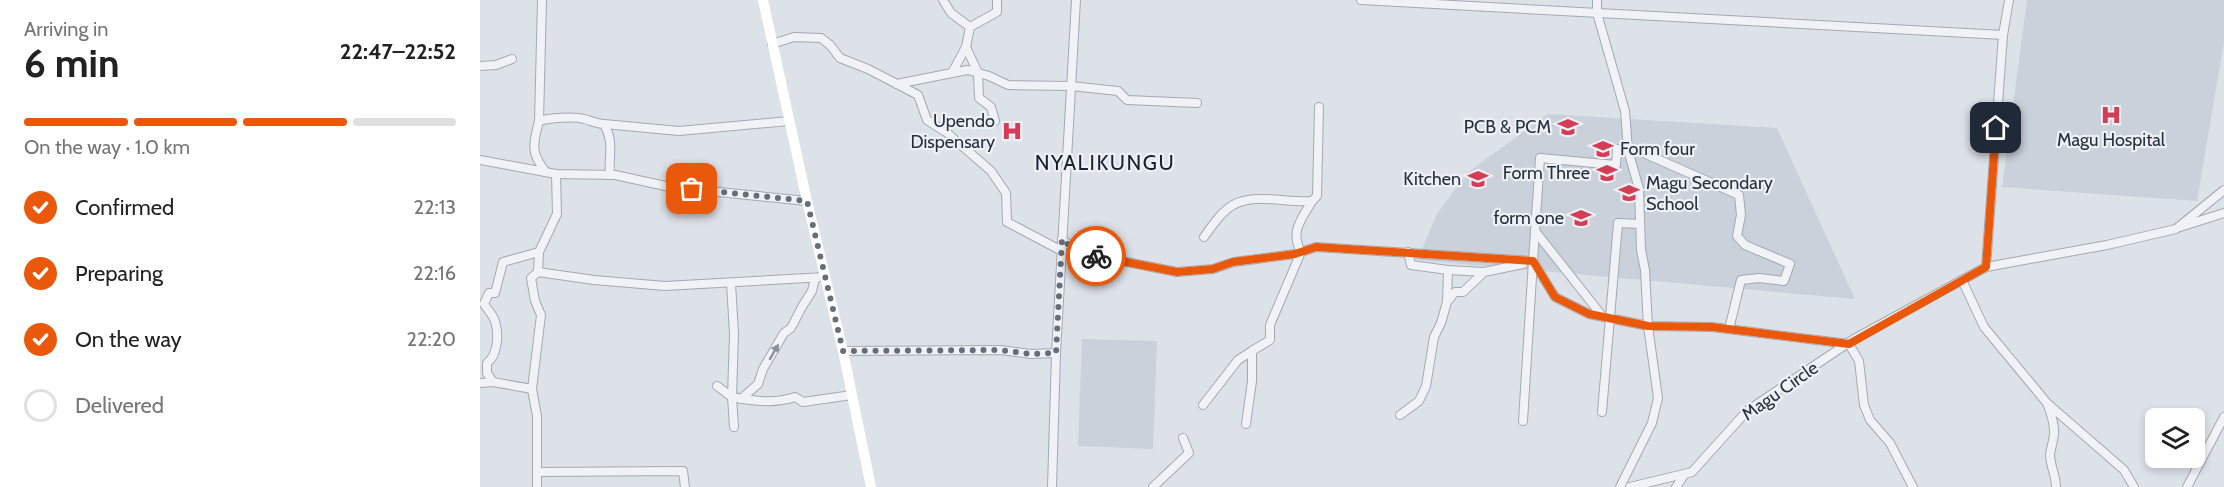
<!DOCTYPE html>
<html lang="en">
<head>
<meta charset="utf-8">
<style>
  body { margin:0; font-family:Cabin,sans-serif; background:#f6f6f6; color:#222; height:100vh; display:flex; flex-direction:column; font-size:22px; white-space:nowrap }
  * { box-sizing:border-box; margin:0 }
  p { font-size:20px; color:#767676 }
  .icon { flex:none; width:33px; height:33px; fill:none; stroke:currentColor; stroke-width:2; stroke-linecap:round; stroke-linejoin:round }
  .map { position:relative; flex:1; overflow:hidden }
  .panel { display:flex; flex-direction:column; background:#fff; width:480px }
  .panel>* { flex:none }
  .fabs { position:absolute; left:1665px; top:408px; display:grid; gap:12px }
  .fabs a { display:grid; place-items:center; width:60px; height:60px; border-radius:9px; background:#fff; box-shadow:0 3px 9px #0003; font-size:30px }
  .pin { position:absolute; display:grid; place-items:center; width:51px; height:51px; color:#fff; margin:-26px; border-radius:12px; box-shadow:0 3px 9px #0006 }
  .courier { position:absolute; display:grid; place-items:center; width:60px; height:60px; margin:-30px; border:4px solid #ea580c; border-radius:50%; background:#fff; color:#222; box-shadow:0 2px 8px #0007 }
  .headline em { font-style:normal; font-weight:800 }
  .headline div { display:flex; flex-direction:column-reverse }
  .headline { display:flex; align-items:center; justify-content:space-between; height:102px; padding:0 24px }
  h1 { font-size:39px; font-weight:800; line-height:45px }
  .bar { display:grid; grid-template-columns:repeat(4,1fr); gap:9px 6px; align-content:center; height:72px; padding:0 24px }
  .bar i { height:8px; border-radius:4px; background:#e0e0e0 }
  .bar .on { background:#ea580c }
  .bar p { grid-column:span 4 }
  ol { padding:0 24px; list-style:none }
  li { display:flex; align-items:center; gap:18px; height:66px }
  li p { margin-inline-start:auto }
  li .icon { padding:6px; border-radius:50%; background:#ea580c; color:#fff; stroke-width:4 }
  li:last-child { color:#767676 }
  li i { width:33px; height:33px; border:3px solid #e0e0e0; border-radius:50% }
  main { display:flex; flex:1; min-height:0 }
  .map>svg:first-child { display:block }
  .built { fill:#cbd1da }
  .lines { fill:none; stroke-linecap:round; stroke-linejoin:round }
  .street-casing { stroke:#a2a9b2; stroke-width:10 }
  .street { stroke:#f0f2f6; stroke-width:8 }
  .secondary { stroke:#fff; stroke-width:10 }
  .oneway { fill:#8b919a }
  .done { stroke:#666e7a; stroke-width:6; stroke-dasharray:0 10.8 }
  .route { stroke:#ea580c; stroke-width:8 }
  .labels { text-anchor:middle; stroke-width:4.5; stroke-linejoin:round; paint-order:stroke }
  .poi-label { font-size:18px; fill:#26303f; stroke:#edf1f5; text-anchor:end }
  .street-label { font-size:18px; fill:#26303f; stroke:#edf1f5 }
  .quarter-label { font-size:21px; letter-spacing:1.5px; fill:#192130; stroke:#edf1f5 }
</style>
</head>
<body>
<main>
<section class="panel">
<div class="headline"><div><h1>6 min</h1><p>Arriving in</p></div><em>22:47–22:52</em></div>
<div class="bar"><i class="on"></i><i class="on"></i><i class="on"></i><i></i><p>On the way · 1.0 km</p></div>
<ol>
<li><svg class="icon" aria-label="check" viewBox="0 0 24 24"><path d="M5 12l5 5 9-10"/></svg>Confirmed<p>22:13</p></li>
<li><svg class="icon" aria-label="check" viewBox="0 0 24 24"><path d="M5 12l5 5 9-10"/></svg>Preparing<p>22:16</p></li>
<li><svg class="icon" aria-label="check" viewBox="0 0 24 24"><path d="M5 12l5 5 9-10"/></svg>On the way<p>22:20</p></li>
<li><i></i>Delivered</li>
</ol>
</section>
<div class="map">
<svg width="1744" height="487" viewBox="0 0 1744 487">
  <rect width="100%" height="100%" fill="#dde2e8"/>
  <g class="built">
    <path d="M1547 0H1744V42L1717 201 1522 187Z"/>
    <path d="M1068 114 1297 128 1375 299 937 260 957 214 987 173Z"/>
    <path d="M602 339 677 341 673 449 598 446Z"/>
  </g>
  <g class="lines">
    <g class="street-casing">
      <g id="street">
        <path d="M463 0 471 13 490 27"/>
        <path d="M881 0 1523 35 1529 0"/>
        <path d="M1117 0V13L1145 111 1148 150 1159 189 1161 250 1165 270 1168 326 1178 398 1172 423 1140 487"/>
        <path d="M292 44 314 37 341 38 350 45 360 58 388 69 438 95 447 120 466 132 511 171 526 193 527 222 582 251"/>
        <path d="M486 47 498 73 499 98 511 107 515 121"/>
        <path d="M0 66 16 65 32 59"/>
        <path d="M472 73 488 70 509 76 528 85 591 86 638 91 647 100 717 103"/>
        <path d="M417 84 472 73 486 47 490 27 517 12V0"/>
        <path d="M59 121 62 0"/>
        <path d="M124 124 199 131 309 121"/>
        <path d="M0 160 76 174 135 175 190 187 327 201"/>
        <path d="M66 172C50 153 53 144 59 121 69 118 94 116 104 119 112 121 116 124 124 124 135 144 128 155 130 175"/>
        <path d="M1700 227 1744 213"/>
        <path d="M1055 231 1123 317"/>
        <path d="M724 237C732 226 741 212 753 205 775 193 807 203 832 201L837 196 839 107"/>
        <path d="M582 239 597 252 697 272 733 269 754 262 815 254 836 247 1053 261"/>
        <path d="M1053 261 1060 158 1136 165 1137 149 1159 151 1259 195 1261 215 1257 236 1265 245 1310 264 1304 281 1279 278 1261 280 1249 329"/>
        <path d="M1506 267 1627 245 1696 229 1744 190"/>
        <path d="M968 270 1004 272"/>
        <path d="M58 272 114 280 185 286 345 277"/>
        <path d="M1482 280 1504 327 1567 403C1571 413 1575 424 1574 435 1573 442 1571 448 1570 454 1570 466 1576 475 1576 487"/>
        <path d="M251 283 254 334 252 397C274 401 294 404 315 397L323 402 372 395"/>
        <path d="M967 302 975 292H983L1004 272 1043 264"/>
        <path d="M363 351 520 350 551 354 576 353"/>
        <path d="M13 382 7 373V363C18 355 19 334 15 321 13 315 7 309 4 304L9 293H15L23 262 59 252"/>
        <path d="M0 383 13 382 52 389"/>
        <path d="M237 386 252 397 254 427"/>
        <path d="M261 399 278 384 283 369 304 333 311 328 323 305 332 291 335 278"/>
        <path d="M1568 404 1644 470 1654 487"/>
        <path d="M723 405 758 360 772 351"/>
        <path d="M1122 412 1138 223 1160 224"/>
        <path d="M920 415 939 401 946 386 954 337 961 323 967 302 968 270 931 265 928 252"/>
        <path d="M1043 421 1053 261 1075 297 1109 314 1168 326 1232 327 1369 344 1379 361 1384 405 1390 420 1410 443 1433 487"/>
        <path d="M766 424 772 381V351L790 340V325L821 252C810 231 821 220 832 201"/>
        <path d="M57 472 203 471 205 487"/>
        <path d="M57 487V416L52 389 61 315 55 301 51 278 58 272 59 252 77 214 76 174"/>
        <path d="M572 487 576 353 596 0"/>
        <path d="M673 487 709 453 703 438"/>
        <path d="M1150 487 1212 472 1267 411 1374 339 1506 267 1523 35"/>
        <path d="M1196 487 1205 474"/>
        <path d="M1707 487 1744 417"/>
      </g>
    </g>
    <use href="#street" class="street"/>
    <path class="secondary" d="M283 0 327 201 363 351 391 487"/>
  </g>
  <defs><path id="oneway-solid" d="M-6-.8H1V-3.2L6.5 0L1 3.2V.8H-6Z" transform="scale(1.5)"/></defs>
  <use class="oneway" href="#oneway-solid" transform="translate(294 352) rotate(-60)"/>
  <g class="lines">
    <path class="done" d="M212 189 327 201 363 351 520 350 551 354 576 353 582 239 597 252 616 256"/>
    <path class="route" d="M616 256 697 272 733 269 753 262 815 254 836 247 1053 261 1075 297 1109 314 1168 326 1232 327 1369 344 1506 267 1516 128"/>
  </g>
  <defs>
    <g id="hospital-bare" transform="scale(1.62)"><path d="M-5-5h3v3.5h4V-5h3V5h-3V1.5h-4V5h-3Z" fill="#d33d56" stroke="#edf1f5" stroke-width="2.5" paint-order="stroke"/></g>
    <g id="school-bare" transform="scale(1.62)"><path d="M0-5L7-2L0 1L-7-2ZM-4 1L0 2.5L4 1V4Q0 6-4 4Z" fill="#d33d56" stroke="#edf1f5" stroke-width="2.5" paint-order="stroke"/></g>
  </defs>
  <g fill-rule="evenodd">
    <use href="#hospital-bare" x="1631" y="115"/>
    <use href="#school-bare" x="1088" y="127"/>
    <use href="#hospital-bare" x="532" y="131"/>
    <use href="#school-bare" x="1123" y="149"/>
    <use href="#school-bare" x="1127" y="173"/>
    <use href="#school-bare" x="998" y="179"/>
    <use href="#school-bare" x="1149" y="193"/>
    <use href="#school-bare" x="1101" y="218"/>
  </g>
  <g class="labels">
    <g class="poi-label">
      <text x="515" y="127">Upendo<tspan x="515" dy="21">Dispensary</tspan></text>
      <text x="1071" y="133">PCB &amp; PCM</text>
      <text x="1631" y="146" text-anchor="middle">Magu Hospital</text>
      <text x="1140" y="155" text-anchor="start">Form four</text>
      <text x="1110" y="179">Form Three</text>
      <text x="981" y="185">Kitchen</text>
      <text x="1166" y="189" text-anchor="start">Magu Secondary<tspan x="1166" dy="21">School</tspan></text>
      <text x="1084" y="224">form one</text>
    </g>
    <g class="street-label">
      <text transform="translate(1300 391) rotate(-35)" y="6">Magu Circle</text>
    </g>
    <g class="quarter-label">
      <text x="625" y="170">NYALIKUNGU</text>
    </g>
  </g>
</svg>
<div class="fabs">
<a><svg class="icon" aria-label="layers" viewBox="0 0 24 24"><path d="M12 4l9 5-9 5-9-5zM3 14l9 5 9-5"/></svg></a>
</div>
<div class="pin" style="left:212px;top:189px;background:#ea580c"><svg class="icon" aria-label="bag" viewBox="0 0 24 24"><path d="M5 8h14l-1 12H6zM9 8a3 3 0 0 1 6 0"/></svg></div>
<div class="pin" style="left:1516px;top:128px;background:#1f2937"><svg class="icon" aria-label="home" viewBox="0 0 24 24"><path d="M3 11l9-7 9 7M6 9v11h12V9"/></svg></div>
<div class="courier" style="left:616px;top:256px"><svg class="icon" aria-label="bike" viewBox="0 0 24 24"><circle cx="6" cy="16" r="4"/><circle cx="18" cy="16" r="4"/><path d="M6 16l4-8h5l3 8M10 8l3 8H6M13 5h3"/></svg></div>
</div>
</main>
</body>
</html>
